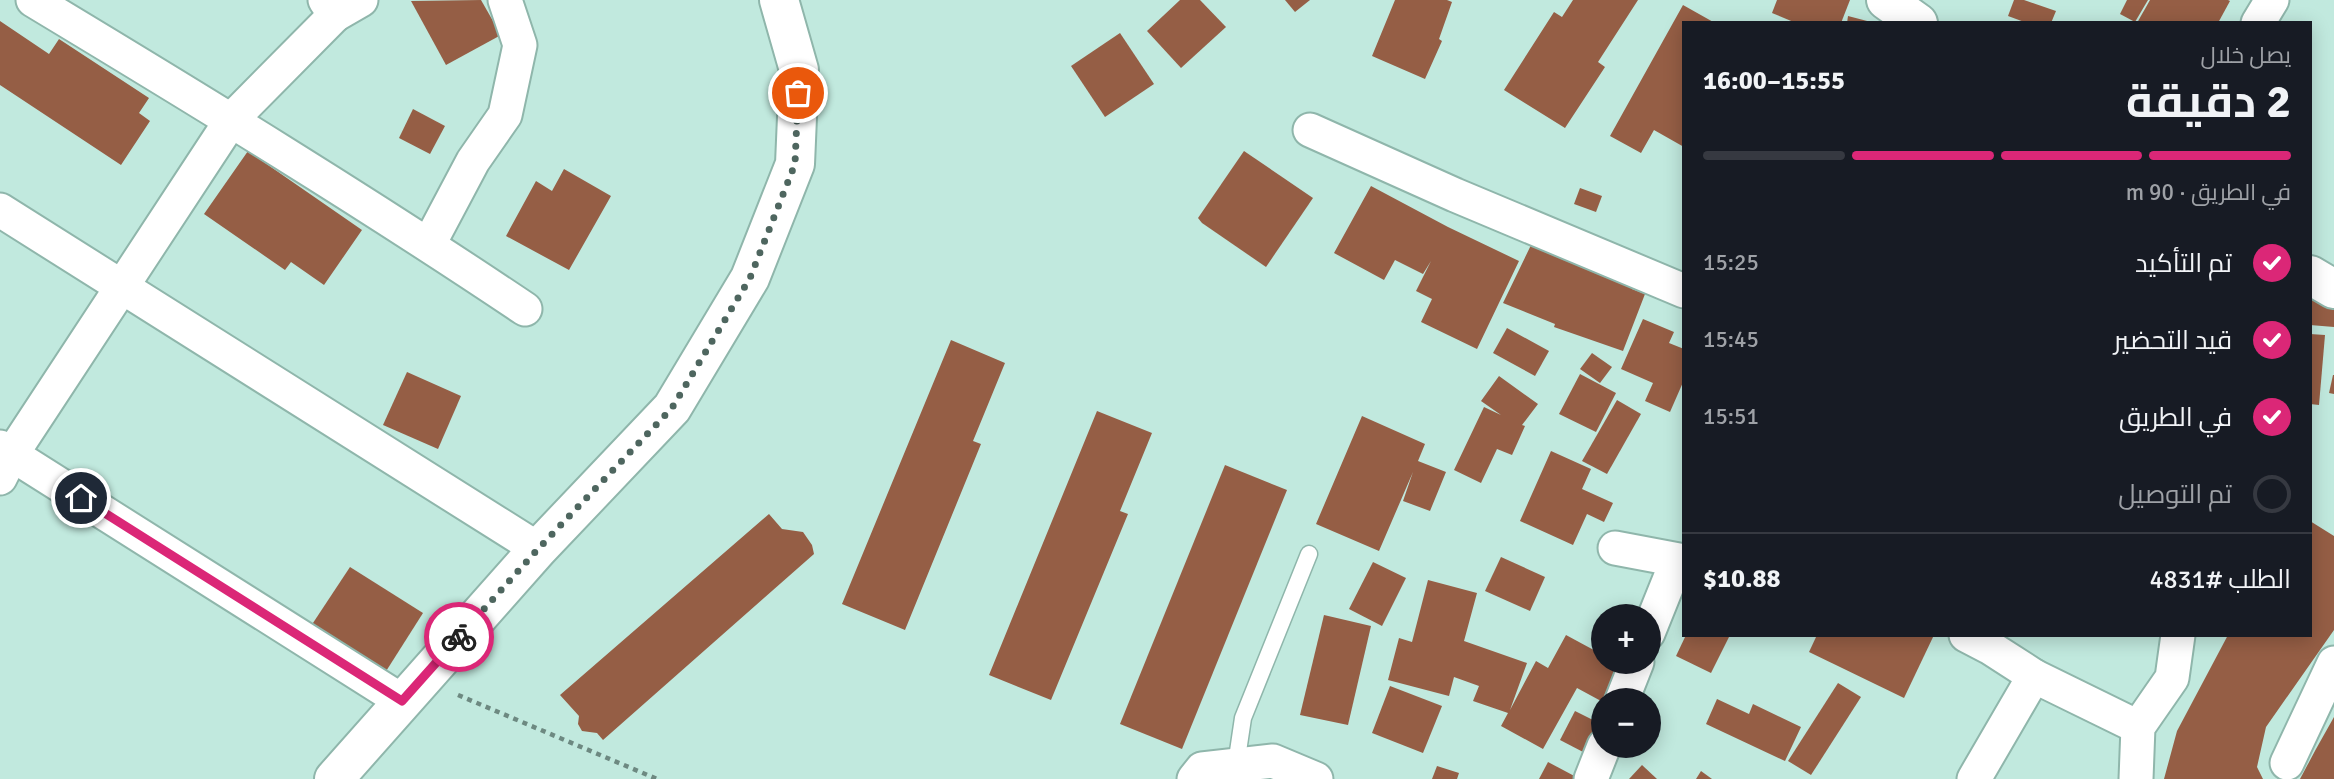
<!DOCTYPE html>
<html lang="ar">
<head>
<meta charset="utf-8">
<style>
  body { margin:0; font-family:Signika,Cairo,sans-serif; background:#20242c; color:#f1f3f6; direction:rtl; height:100vh; display:flex; flex-direction:column; font-size:26px; white-space:nowrap }
  * { box-sizing:border-box; margin:0 }
  p { font-size:23px; color:#9ea1a6 }
  .icon { flex:none; width:38px; height:38px; fill:none; stroke:currentColor; stroke-width:2; stroke-linecap:round; stroke-linejoin:round }
  .map { position:relative; flex:1; overflow:hidden; direction:ltr }
  .drawer { position:absolute; left:1682px; top:21px; width:630px; height:616px; display:flex; flex-direction:column; background:#171b24; border-radius:0px; box-shadow:0 4px 18px #0003; direction:rtl }
  .drawer>* { flex:none }
  .fabs { position:absolute; left:1591px; top:604px; display:grid; gap:14px }
  .fabs a { display:grid; place-items:center; width:70px; height:70px; border-radius:50%; background:#171b24; box-shadow:0 4px 18px #0003; font-size:35px }
  .pin { position:absolute; display:grid; place-items:center; width:60px; height:60px; color:#fff; margin:-30px; border:4px solid #fff; border-radius:50%; box-shadow:0 2px 7px #0007 }
  .courier { position:absolute; display:grid; place-items:center; width:70px; height:70px; margin:-35px; border:5px solid #db2777; border-radius:50%; background:#fff; color:#222; box-shadow:0 2px 9px #0007 }
  .overview em { font-style:normal; font-weight:700 }
  .overview div { display:flex; flex-direction:column-reverse }
  .overview { display:flex; align-items:center; justify-content:space-between; height:119px; padding:0 21px }
  h1 { font-size:46px; font-weight:700; line-height:52px }
  .bar { display:grid; grid-template-columns:repeat(4,1fr); gap:10px 7px; align-content:center; height:84px; padding:0 21px }
  .bar i { height:9px; border-radius:5px; background:#363941 }
  .bar .on { background:#db2777 }
  .bar p { grid-column:span 4 }
  .line { display:flex; align-items:center; gap:18px; padding:0 21px; border-top:2px solid #363941 }
  .line div { flex:1 }
  ol { padding:0 21px; list-style:none }
  li { display:flex; align-items:center; gap:21px; height:77px }
  li p { margin-inline-start:auto }
  li .icon { padding:7px; border-radius:50%; background:#db2777; color:#fff; stroke-width:4 }
  li:last-child { color:#9ea1a6 }
  li i { width:38px; height:38px; border:4px solid #363941; border-radius:50% }
  .map>svg:first-child { display:block }
  .building { fill:#955e45 }
  .lines { fill:none; stroke-linecap:round; stroke-linejoin:round }
  .service-casing { stroke:#8fb6ab; stroke-width:19 }
  .minor-casing { stroke:#8fb6ab; stroke-width:37 }
  .tertiary-casing { stroke:#8fb6ab; stroke-width:42 }
  .secondary-casing { stroke:#8fb6ab; stroke-width:42 }
  .path { stroke:#6d8981; stroke-width:4.5; stroke-dasharray:5 5; stroke-linecap:butt }
  .service { stroke:#fff; stroke-width:16 }
  .minor { stroke:#fff; stroke-width:33 }
  .tertiary { stroke:#fff; stroke-width:38 }
  .secondary { stroke:#fff; stroke-width:38 }
  .done { stroke:#4e665f; stroke-width:7; stroke-dasharray:0 12.6 }
  .route { stroke:#db2777; stroke-width:9 }
</style>
</head>
<body>
<div class="map">
<svg width="2334" height="779" viewBox="0 0 2334 779">
  <rect width="100%" height="100%" fill="#c1e9de"/>
  <g class="building">
    <path d="M481 0 501 35 446 65 411 1Z"/>
    <path d="M1180 0H1200L1226 27 1181 68 1147 31Z"/>
    <path d="M1285 0H1310L1295 12Z"/>
    <path d="M1395 0H1447L1452 2 1439 39 1442 41 1425 79 1372 56Z"/>
    <path d="M1573 0H1638L1598 62 1605 67 1565 128 1504 90 1554 12 1562 17Z"/>
    <path d="M1777 0H1850L1841 23H1796L1772 13Z"/>
    <path d="M2014 0H2024L2056 11 2051 23H2027L2008 16Z"/>
    <path d="M2127 0H2148L2135 22 2120 14Z"/>
    <path d="M2150 0H2228L2230 1 2218 23H2137Z"/>
    <path d="M1683 5 1715 23H1684V147L1654 130 1641 153 1610 136Z"/>
    <path d="M1848 16 1871 22V23H1847Z"/>
    <path d="M0 21 49 54 59 39 149 98 139 113 150 121 121 165 0 85Z"/>
    <path d="M1120 33 1154 84 1105 117 1071 66Z"/>
    <path d="M413 109 445 126 430 154 399 138Z"/>
    <path d="M248 151 362 230 324 285 291 262 285 270 204 214Z"/>
    <path d="M1244 151 1313 198 1266 267 1202 223 1198 218Z"/>
    <path d="M564 169 611 196 569 270 506 236 536 181 552 191Z"/>
    <path d="M1371 186 1448 227 1519 261 1477 349 1421 322 1432 299 1416 291 1431 261 1423 274 1395 260 1384 280 1334 253Z"/>
    <path d="M1580 188 1602 196 1596 212 1574 204Z"/>
    <path d="M1532 243 1635 282 1632 289 1645 294 1623 351 1554 327 1555 324 1503 303Z"/>
    <path d="M2310 277 2334 278V327L2310 325Z"/>
    <path d="M1643 319 1674 332 1669 343 1684 349V380L1670 412 1645 401 1653 383 1621 369Z"/>
    <path d="M1507 328 1549 351 1535 376 1493 353Z"/>
    <path d="M2310 334 2325 335 2319 405 2310 404Z"/>
    <path d="M951 340 1005 363 973 441 981 444 905 630 842 604Z"/>
    <path d="M1592 353 1612 367 1600 383 1580 369Z"/>
    <path d="M407 372 461 396 438 449 383 425Z"/>
    <path d="M1580 374 1616 393 1596 432 1559 414Z"/>
    <path d="M2333 375H2334V394L2329 393Z"/>
    <path d="M1499 376 1538 404 1522 425 1525 426 1512 455 1497 449 1481 483 1454 470 1484 407 1501 415 1481 401Z"/>
    <path d="M1617 400 1641 414 1607 474 1582 461Z"/>
    <path d="M1097 411 1152 433 1120 511 1128 514 1051 700 989 675Z"/>
    <path d="M1362 416 1425 444 1418 461 1446 472 1430 511 1403 501 1413 472 1379 551 1316 524Z"/>
    <path d="M1551 451 1591 469 1582 489 1613 503 1604 522 1587 514 1573 545 1520 521Z"/>
    <path d="M1225 465 1287 490 1182 749 1120 724Z"/>
    <path d="M769 514 782 529 803 532 812 545 814 554 603 740 597 733 582 731 578 724 579 716 560 695Z"/>
    <path d="M2310 521 2334 536V630L2266 727 2257 767 2263 779H2164L2177 731 2228 635H2310Z"/>
    <path d="M1501 557 1545 577 1530 611 1485 591Z"/>
    <path d="M1373 562 1406 578 1382 626 1349 609Z"/>
    <path d="M350 567 423 613 383 676 309 629Z"/>
    <path d="M1428 580 1477 593 1464 641 1527 663 1510 710 1536 661 1548 668 1566 635 1603 655V662H1616L1622 664 1601 701 1577 688 1543 749 1501 726 1508 713 1473 701 1479 686 1454 677 1449 696 1388 680 1399 638 1412 642Z"/>
    <path d="M1324 615 1371 626 1348 725 1300 715Z"/>
    <path d="M1686 635H1730L1711 673 1676 656Z"/>
    <path d="M1817 635H1934L1904 698 1809 652Z"/>
    <path d="M1838 683 1861 697 1811 775 1788 761Z"/>
    <path d="M1390 686 1442 706 1423 753 1372 733Z"/>
    <path d="M1717 699 1749 714 1753 704 1801 727 1785 761 1706 724Z"/>
    <path d="M1575 711 1601 724 1585 753 1560 740Z"/>
    <path d="M2334 717V779H2300L2316 749Z"/>
    <path d="M1548 762 1580 779H1539Z"/>
    <path d="M1642 765 1657 779H1629Z"/>
    <path d="M1437 766 1459 773 1457 779H1432Z"/>
    <path d="M1701 771 1712 779H1696Z"/>
  </g>
  <g class="lines">
    <g class="service-casing">
      <path id="service" d="M1236 765 1243 718 1309 554"/>
    </g>
    <g class="minor-casing">
      <g id="minor">
        <path d="M33 0C199 100 364 201 525 309"/>
        <path d="M325 0 335 15 361 0"/>
        <path d="M2258 23 2272 0"/>
        <path d="M1310 130 1455 195 1684 291"/>
        <path d="M0 210 538 549"/>
        <path d="M429 244 473 161 505 115 520 45 505 0"/>
        <path d="M0 447 402 701"/>
        <path d="M0 478 12 454 232 119 335 15"/>
        <path d="M1615 548 1684 561"/>
        <path d="M1648 633 1677 561"/>
        <path d="M1966 635 1989 647 2034 676 2138 727"/>
        <path d="M1622 700 1637 662"/>
        <path d="M2287 763 2334 663"/>
        <path d="M1194 779 1202 769 1273 761 1316 779"/>
        <path d="M1591 779 1604 746"/>
        <path d="M1974 779 2034 676"/>
        <path d="M2136 779 2138 727 2172 678 2178 635"/>
      </g>
    </g>
    <g class="tertiary-casing">
      <g id="tertiary">
        <path d="M1886 0 1918 23"/>
        <path d="M2310 275 2334 289"/>
      </g>
    </g>
    <g class="secondary-casing">
      <path id="secondary" d="M334 779 538 549 672 408 750 278 795 164 799 70 779 0"/>
    </g>
    <path class="path" d="M458 695 657 779"/>
    <use href="#service" class="service"/>
    <use href="#minor" class="minor"/>
    <use href="#tertiary" class="tertiary"/>
    <use href="#secondary" class="secondary"/>
  </g>
  <g class="lines">
    <path class="done" d="M459 637 538 549 672 408 750 278 795 164 798 93"/>
    <path class="route" d="M81 498 402 701 459 637"/>
  </g>
</svg>
<div class="fabs">
<a>+</a>
<a>−</a>
</div>
<div class="pin" style="left:798px;top:93px;background:#ea580c"><svg class="icon" aria-label="bag" viewBox="0 0 24 24"><path d="M5 8h14l-1 12H6zM9 8a3 3 0 0 1 6 0"/></svg></div>
<div class="pin" style="left:81px;top:498px;background:#1f2937"><svg class="icon" aria-label="home" viewBox="0 0 24 24"><path d="M3 11l9-7 9 7M6 9v11h12V9"/></svg></div>
<div class="courier" style="left:459px;top:637px"><svg class="icon" aria-label="bike" viewBox="0 0 24 24"><circle cx="6" cy="16" r="4"/><circle cx="18" cy="16" r="4"/><path d="M6 16l4-8h5l3 8M10 8l3 8H6M13 5h3"/></svg></div>
<section class="drawer">
<div class="overview"><div><h1>2 دقيقة</h1><p>يصل خلال</p></div><em>15:55–16:00</em></div>
<div class="bar"><i class="on"></i><i class="on"></i><i class="on"></i><i></i><p>في الطريق · 90 m</p></div>
<ol>
<li><svg class="icon" aria-label="check" viewBox="0 0 24 24"><path d="M5 12l5 5 9-10"/></svg>تم التأكيد<p>15:25</p></li>
<li><svg class="icon" aria-label="check" viewBox="0 0 24 24"><path d="M5 12l5 5 9-10"/></svg>قيد التحضير<p>15:45</p></li>
<li><svg class="icon" aria-label="check" viewBox="0 0 24 24"><path d="M5 12l5 5 9-10"/></svg>في الطريق<p>15:51</p></li>
<li><i></i>تم التوصيل</li>
</ol>
<div class="line" style="height:91px"><div>الطلب #4831</div><b>$10.88</b></div>
</section>
</div>
</body>
</html>
